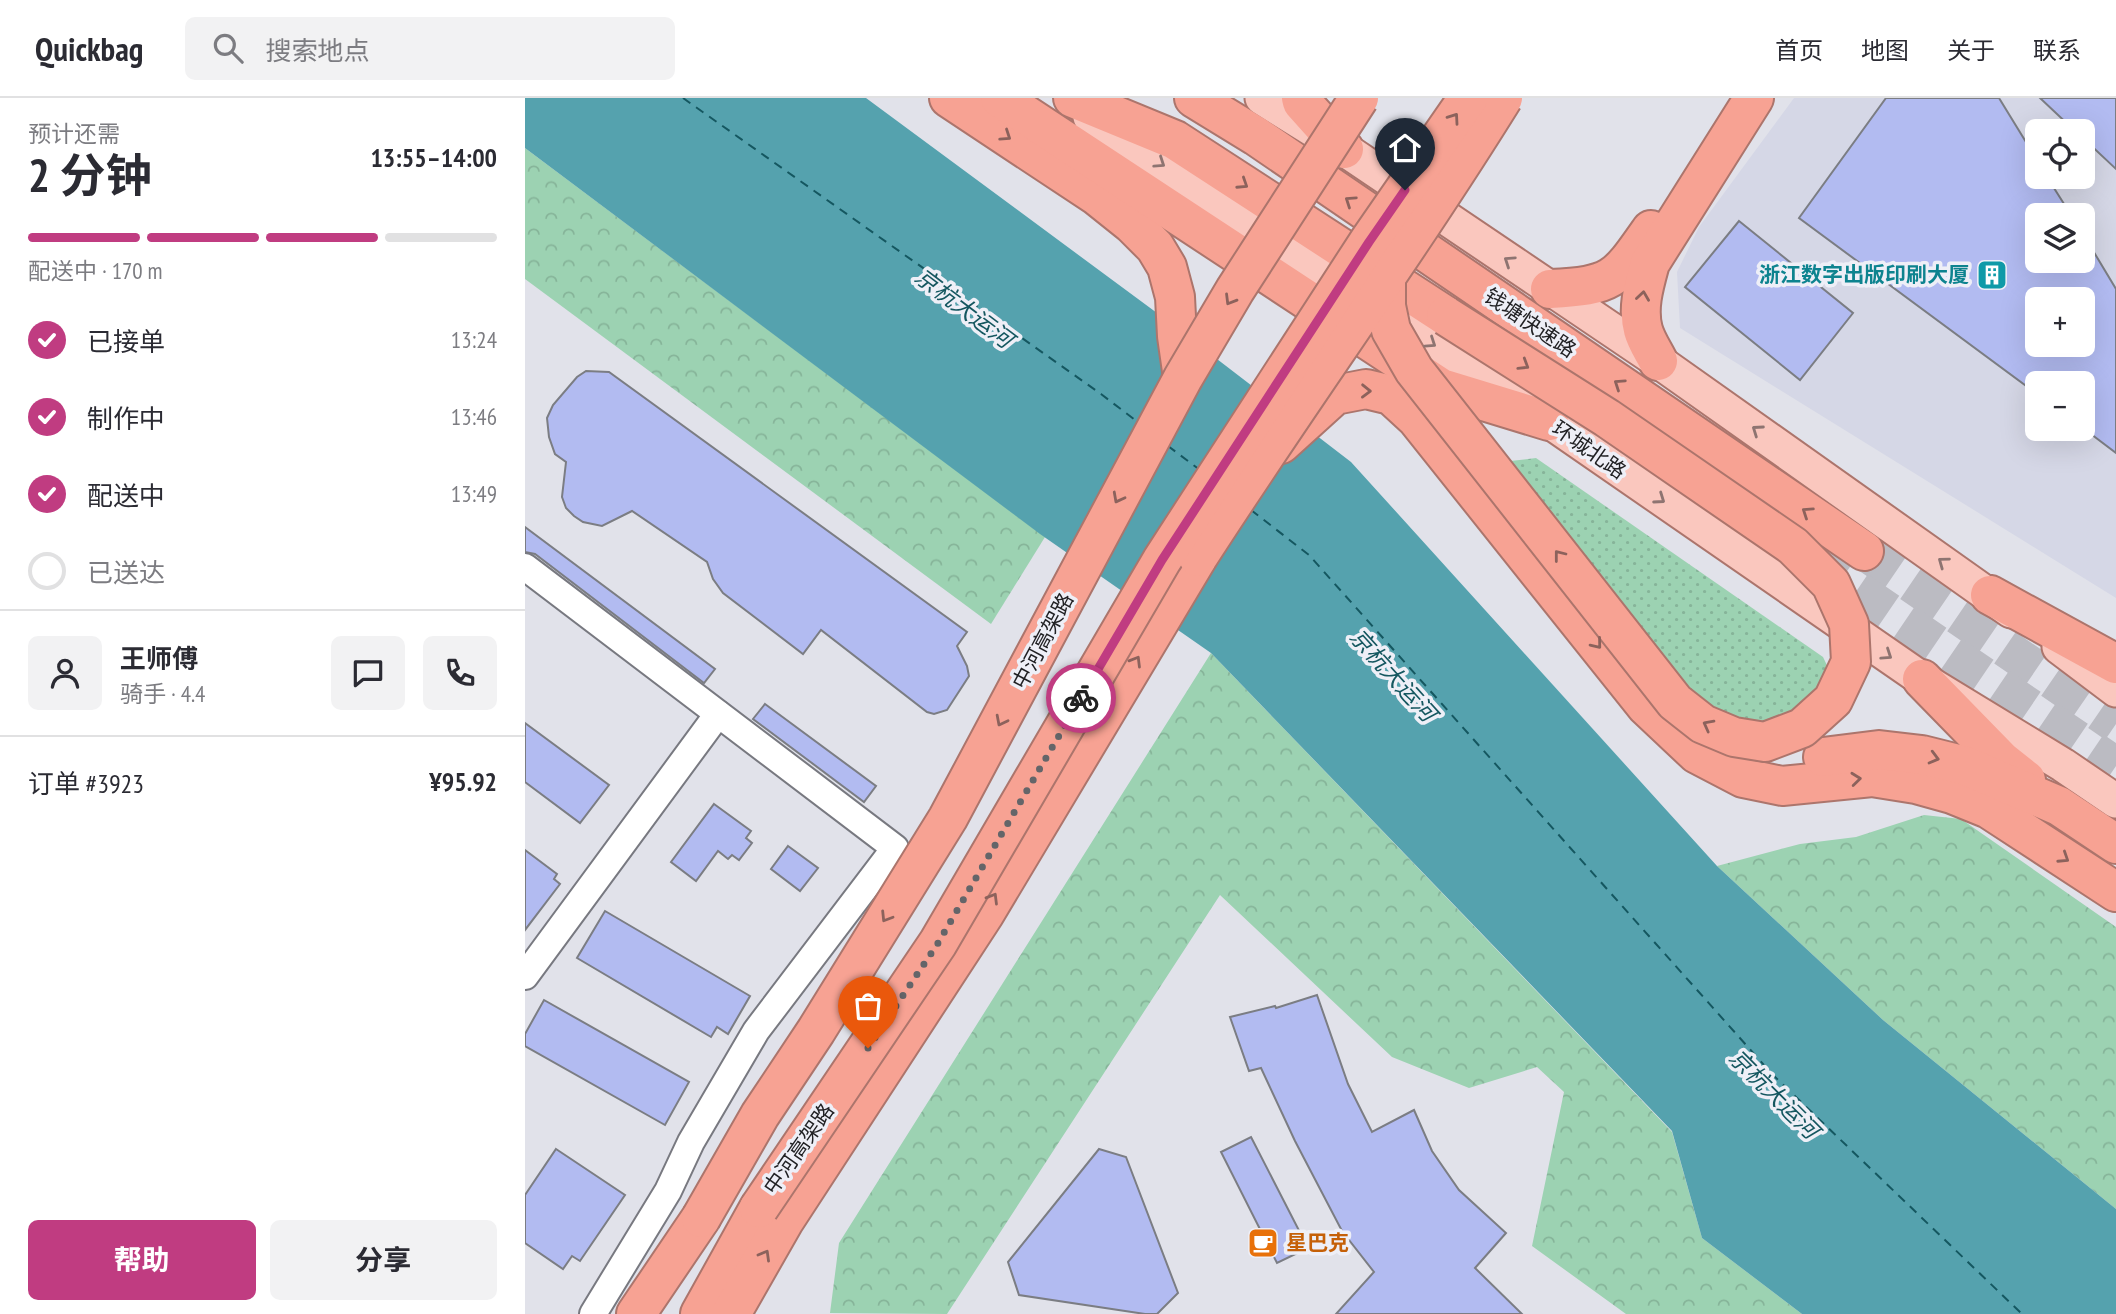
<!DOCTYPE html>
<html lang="zh">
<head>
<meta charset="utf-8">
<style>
  body { margin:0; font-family:"PT Sans Narrow","Noto Sans SC",sans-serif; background:#f2f2f3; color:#2b2b33; height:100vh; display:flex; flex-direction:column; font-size:26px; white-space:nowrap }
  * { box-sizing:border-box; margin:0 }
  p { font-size:23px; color:#7c7c81 }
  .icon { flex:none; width:38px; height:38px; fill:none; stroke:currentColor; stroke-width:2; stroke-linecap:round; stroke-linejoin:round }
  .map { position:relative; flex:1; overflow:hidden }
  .side { display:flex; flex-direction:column; background:#fff; width:525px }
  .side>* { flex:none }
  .fabs { position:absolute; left:1500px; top:21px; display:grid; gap:14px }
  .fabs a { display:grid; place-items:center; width:70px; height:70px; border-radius:10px; background:#fff; box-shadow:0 7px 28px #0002; font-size:35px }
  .pin { position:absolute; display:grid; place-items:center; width:60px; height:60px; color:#fff; margin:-72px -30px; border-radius:50% 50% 50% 0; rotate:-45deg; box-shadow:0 0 7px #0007 }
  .pin .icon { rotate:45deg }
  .courier { position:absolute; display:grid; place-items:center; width:70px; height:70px; margin:-35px; border:5px solid #c03c81; border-radius:50%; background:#fff; color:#222; box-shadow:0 2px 9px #0007 }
  .overview em { font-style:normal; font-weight:700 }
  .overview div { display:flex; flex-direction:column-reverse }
  .overview { display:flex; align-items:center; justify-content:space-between; height:119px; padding:0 28px }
  h1 { font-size:46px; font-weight:700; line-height:52px }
  .bar { display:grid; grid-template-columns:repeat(4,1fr); gap:10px 7px; align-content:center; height:84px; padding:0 28px }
  .bar i { height:9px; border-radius:5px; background:#e1e1e2 }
  .bar .current { background:#c03c81 }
  .bar p { grid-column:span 4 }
  .line { display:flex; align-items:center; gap:18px; padding:0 28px; border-top:2px solid #e1e1e2 }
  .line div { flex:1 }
  .round { display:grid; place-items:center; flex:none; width:74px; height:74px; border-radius:10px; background:#f2f2f3 }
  ol { padding:0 28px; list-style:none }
  li { display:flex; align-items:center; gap:21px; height:77px }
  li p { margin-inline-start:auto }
  li .icon { padding:7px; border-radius:50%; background:#c03c81; color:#fff; stroke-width:4 }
  li:last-child { color:#7c7c81 }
  li i { width:38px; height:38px; border:4px solid #e1e1e2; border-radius:50% }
  .primary-button { display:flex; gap:14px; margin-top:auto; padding:14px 28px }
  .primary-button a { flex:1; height:80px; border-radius:10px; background:#c03c81; color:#fff; font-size:28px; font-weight:700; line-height:80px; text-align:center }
  .primary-button a+a { background:#f2f2f3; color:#2b2b33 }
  header { display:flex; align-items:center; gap:42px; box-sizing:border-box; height:98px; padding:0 35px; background:#fff; border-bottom:2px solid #e1e1e2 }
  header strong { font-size:33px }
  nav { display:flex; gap:38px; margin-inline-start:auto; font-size:24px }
  .search { width:490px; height:63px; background:#f2f2f3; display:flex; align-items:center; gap:18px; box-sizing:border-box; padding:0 24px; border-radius:10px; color:#7c7c81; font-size:26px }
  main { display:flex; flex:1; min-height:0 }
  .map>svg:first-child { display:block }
  .built { fill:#d5d7e6; fill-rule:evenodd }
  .park { fill:url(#park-crowns) }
  .garden { fill:url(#garden-dots) }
  .water { fill:#55a2ae }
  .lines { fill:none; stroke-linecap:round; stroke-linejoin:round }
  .ferry { stroke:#155760; stroke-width:2; stroke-dasharray:9 7; stroke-linecap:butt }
  .building { fill:#b2bbf1; stroke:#7b7d83; stroke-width:2; fill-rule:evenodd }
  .highway-tunnel { stroke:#bbbbc2; stroke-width:38; stroke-dasharray:38 19; stroke-linecap:butt }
  .minor-casing { stroke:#787980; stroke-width:30 }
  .major-casing { stroke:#ac756c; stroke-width:37 }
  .highway-casing { stroke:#ac756c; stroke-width:42 }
  .minor { stroke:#fff; stroke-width:26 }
  .major { stroke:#fac7be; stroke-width:33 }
  .highway { stroke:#f7a293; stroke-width:38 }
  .highway-bridge-casing { stroke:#ac756c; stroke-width:42; stroke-linecap:butt }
  .highway-bridge { stroke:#f7a293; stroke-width:38 }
  .oneway { stroke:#8c625c }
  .oneway2 { stroke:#8e7471 }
  .done { stroke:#646569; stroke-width:7; stroke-dasharray:0 12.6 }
  .route { stroke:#c03c81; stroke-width:9 }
  .labels { text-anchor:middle; stroke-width:7; stroke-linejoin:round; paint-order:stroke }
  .culture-label { font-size:21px; font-weight:bold; fill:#0d838f; stroke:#eeeff7; text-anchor:end }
  .street-label { font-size:21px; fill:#212124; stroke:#eeeff7 }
  .food-label { font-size:21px; font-weight:bold; fill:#c56008; stroke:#eeeff7; text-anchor:start }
  .water-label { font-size:23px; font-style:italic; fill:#155760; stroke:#eeeff7 }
</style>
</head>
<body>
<header>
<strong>Quickbag</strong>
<div class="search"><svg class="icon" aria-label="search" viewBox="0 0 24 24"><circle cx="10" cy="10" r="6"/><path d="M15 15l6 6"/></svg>搜索地点</div>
<nav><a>首页</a><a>地图</a><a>关于</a><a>联系</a></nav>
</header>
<main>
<section class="side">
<div class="overview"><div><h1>2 分钟</h1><p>预计还需</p></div><em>13:55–14:00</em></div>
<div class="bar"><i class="current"></i><i class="current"></i><i class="current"></i><i></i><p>配送中 · 170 m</p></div>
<ol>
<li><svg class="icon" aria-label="check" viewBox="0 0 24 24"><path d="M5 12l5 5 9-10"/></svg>已接单<p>13:24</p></li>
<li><svg class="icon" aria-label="check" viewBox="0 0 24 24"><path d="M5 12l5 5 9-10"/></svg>制作中<p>13:46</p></li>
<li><svg class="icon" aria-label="check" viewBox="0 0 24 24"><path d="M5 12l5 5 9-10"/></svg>配送中<p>13:49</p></li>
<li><i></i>已送达</li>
</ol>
<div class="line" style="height:126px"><a class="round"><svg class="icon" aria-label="person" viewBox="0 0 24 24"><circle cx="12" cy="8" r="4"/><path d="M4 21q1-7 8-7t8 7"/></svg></a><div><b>王师傅</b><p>骑手 · 4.4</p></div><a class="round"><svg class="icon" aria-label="chat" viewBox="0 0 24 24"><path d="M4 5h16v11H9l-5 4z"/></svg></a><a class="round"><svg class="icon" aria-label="phone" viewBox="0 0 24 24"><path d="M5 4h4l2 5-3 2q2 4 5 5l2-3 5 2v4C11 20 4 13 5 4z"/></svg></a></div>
<div class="line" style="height:91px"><div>订单 #3923</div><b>¥95.92</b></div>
<div class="primary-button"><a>帮助</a><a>分享</a></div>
</section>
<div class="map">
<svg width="1591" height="1216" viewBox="0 0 1591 1216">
  <defs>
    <pattern id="park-crowns" width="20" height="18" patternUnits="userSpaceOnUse" patternTransform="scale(1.75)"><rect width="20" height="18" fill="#9cd2b2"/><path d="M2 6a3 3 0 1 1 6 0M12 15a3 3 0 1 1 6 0" fill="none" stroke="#86b499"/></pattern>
    <pattern id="garden-dots" width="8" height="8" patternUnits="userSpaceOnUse" patternTransform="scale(1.75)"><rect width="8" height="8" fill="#9cd2b2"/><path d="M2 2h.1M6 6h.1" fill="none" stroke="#86b499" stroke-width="1.8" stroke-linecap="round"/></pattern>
  </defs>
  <rect width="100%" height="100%" fill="#e1e2ea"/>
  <path class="built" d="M1269 0H1591V500L1155 230 1152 174 1174 129ZM1512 33H1558V79H1512ZM1512 117H1558V163H1512ZM1512 201H1558V247H1512ZM1512 285H1558V331H1512Z"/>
  <g class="park">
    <path d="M0 50 520 439 466 526 0 181Z"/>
    <path d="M686 555 1147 1034 1177 1140 1277 1216H1101L1007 1148 1039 994 1012 969 944 990 867 959 695 797 422 1216 305 1215 314 1145Z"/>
    <path d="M1399 717 1436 721 1591 829V1111L1358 922 1192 768 1275 746 1331 739Z"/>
  </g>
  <path class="garden" d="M1011 360 1298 559 1310 584 1280 638 1187 618 977 364Z"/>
  <path class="water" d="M0 0H341L632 215 826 364 1192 768 1358 922 1591 1111V1216H1277L1177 1140 1147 1033 686 555 515 436 0 50Z"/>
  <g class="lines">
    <g class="ferry">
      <path d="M158 0 576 296 614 325"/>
      <path d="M643 348 675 372"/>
      <path d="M726 412 784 457 1247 976 1497 1216"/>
    </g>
  </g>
  <g class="building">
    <path d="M1361 0H1474L1512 62V79H1522L1546 117H1512V163H1558V136L1591 191V355L1558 330V285H1512V296L1274 120ZM1512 201H1558V247H1512Z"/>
    <path d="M1515 0H1591V71L1558 40V33H1550Z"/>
    <path d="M1214 123 1328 215 1275 282 1160 189Z"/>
    <path d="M61 273 84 274 442 534 432 548 442 568 444 578 422 612 409 616 402 614 296 532 278 556 198 495 188 481 182 464 107 413 77 428 58 424 49 418 41 410 37 399 41 364 30 356 24 339 22 320 28 307 52 279Z"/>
    <path d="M0 429 190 571 179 585 10 456 0 454Z"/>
    <path d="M240 606 351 688 339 704 228 621Z"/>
    <path d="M0 625 84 687 55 725 0 684Z"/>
    <path d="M189 706 226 733 221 740 227 745 214 762 207 757 203 761 193 753 171 783 146 764Z"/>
    <path d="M263 748 293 770 275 793 246 771Z"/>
    <path d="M0 752 32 776 29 781 35 786 0 832Z"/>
    <path d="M80 813 225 898 203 936 192 929 186 939 52 860Z"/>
    <path d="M792 897 823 986 847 1034 889 1012 907 1053 934 1092 981 1135 950 1170 997 1216H811L849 1174 817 1133 770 1043 736 970 724 973 705 919 750 908 751 910Z"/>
    <path d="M19 902 164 984 140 1027 0 948V936Z"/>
    <path d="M726 1039 783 1150 752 1165 696 1054Z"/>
    <path d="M31 1051 100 1097 55 1163 47 1158 38 1171 0 1145V1097Z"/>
    <path d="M574 1051 601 1059 653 1195 632 1216H620L494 1197 483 1164Z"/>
  </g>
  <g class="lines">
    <g class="highway-tunnel">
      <path d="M1339 453 1591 626"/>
      <path d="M1285 460 1591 668"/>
    </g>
    <g class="minor-casing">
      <g id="minor">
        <path d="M0 469 370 750 231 933 166 1044 143 1093 68 1216"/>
        <path d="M0 878 193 616"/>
      </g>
    </g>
    <g class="major-casing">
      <g id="major">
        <path d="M737 0 819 51 1133 263 1486 513"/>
        <path d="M565 19 1024 323 1397 581 1538 667 1591 703"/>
        <path d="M1534 549 1591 592"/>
      </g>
    </g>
    <g class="highway-casing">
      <g id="highway">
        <path d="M424 0 572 98 607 126 630 149 642 169 650 199 652 238 658 280"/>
        <path d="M475 0 916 290 1024 323"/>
        <path d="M548 0 650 42 921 218"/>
        <path d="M669 0 731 38 1339 453"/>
        <path d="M776 0 777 4 819 51"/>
        <path d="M1025 191C1088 188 1091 182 1126 132"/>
        <path d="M1133 263C1128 253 1121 243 1118 232 1112 210 1119 187 1125 165L1229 0"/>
        <path d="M756 346 810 297 841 291 866 297 891 320 1121 608 1172 656 1218 680 1257 688 1347 679 1391 686 1427 696 1464 711 1591 794"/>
        <path d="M1465 497 1591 566"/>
        <path d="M1397 581 1477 663 1501 682"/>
        <path d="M1298 659 1354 652 1397 657 1441 668 1534 708 1591 746"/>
        <path d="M111 1216 176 1120"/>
        <path d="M175 1216 234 1110 260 1088"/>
        <path d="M206 1216 259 1123 460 815 673 459"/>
      </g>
    </g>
    <use href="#minor" class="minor"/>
    <use href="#major" class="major"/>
    <use href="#highway" class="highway"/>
    <g class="highway-bridge-casing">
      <g id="highway-bridge">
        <path d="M861 180V208L866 232 889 272 1150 604 1178 626 1209 639 1240 644 1277 630 1308 602 1326 564 1324 526 1306 486 1268 448 1082 320 921 218"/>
        <path d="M673 459C772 305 881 156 978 0"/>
        <path d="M234 1110 413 845 637 462 844 143 943 0"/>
        <path d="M176 1120 235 1017 291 933 423 720 658 280 710 192 834 0"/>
      </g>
    </g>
    <use href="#highway-bridge" class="highway-bridge"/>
  </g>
  <defs><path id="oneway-chevron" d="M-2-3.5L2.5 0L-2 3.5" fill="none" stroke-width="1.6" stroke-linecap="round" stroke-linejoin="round" transform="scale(1.75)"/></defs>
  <g class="oneway">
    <use href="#oneway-chevron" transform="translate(929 20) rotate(-55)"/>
    <use href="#oneway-chevron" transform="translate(481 38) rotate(34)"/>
    <use href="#oneway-chevron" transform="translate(718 86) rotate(33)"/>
    <use href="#oneway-chevron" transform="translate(825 103) rotate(-146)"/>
    <use href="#oneway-chevron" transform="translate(1118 198) rotate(-82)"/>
    <use href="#oneway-chevron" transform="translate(705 202) rotate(121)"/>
    <use href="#oneway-chevron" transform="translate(999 267) rotate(32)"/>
    <use href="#oneway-chevron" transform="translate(1094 286) rotate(-146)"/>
    <use href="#oneway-chevron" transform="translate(841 293) rotate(1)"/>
    <use href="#oneway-chevron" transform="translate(593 400) rotate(118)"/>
    <use href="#oneway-chevron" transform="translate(1282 414) rotate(-146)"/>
    <use href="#oneway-chevron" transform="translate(1034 457) rotate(-128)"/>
    <use href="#oneway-chevron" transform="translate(1072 546) rotate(51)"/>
    <use href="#oneway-chevron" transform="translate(611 563) rotate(-59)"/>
    <use href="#oneway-chevron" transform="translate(476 623) rotate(117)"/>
    <use href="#oneway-chevron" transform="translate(1183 627) rotate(-152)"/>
    <use href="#oneway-chevron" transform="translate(1409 660) rotate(15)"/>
    <use href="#oneway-chevron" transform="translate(1331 681) rotate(-6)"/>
    <use href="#oneway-chevron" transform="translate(1539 760) rotate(33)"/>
    <use href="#oneway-chevron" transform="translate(468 800) rotate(-59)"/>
    <use href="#oneway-chevron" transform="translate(361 819) rotate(122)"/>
    <use href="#oneway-chevron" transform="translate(240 1157) rotate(-60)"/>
  </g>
  <g class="oneway2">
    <use href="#oneway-chevron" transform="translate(635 65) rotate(34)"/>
    <use href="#oneway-chevron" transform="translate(984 163) rotate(-146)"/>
    <use href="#oneway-chevron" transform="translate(906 245) rotate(34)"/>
    <use href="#oneway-chevron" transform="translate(1232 332) rotate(-145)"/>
    <use href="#oneway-chevron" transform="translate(1135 401) rotate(35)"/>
    <use href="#oneway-chevron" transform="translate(1418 464) rotate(-144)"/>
    <use href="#oneway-chevron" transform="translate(1362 557) rotate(34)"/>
  </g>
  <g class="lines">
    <path class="done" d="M343 950 413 845 556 600"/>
    <path class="route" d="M556 600 637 462 844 144 880 92"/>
  </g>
  <defs>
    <g id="building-square" transform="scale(1.575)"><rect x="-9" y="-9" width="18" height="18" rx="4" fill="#0f9aa8" stroke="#eeeff7"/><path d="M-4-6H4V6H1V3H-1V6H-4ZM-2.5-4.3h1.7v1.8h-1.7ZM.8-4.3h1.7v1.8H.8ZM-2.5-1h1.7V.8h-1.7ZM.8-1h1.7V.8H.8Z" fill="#fff"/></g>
    <g id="cafe-square" transform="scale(1.575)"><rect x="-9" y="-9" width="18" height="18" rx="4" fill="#e8710a" stroke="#eeeff7"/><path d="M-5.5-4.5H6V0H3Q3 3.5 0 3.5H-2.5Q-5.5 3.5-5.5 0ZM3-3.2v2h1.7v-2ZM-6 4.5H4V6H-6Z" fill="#fff"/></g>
  </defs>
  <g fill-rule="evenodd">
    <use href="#building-square" x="1467" y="177"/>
    <use href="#cafe-square" x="738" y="1145"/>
  </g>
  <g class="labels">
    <g class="culture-label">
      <text x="1444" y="184">浙江数字出版印刷大厦</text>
    </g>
    <g class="street-label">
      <text transform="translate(1005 225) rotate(34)" y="7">钱塘快速路</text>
      <text transform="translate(1064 352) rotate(35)" y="7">环城北路</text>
      <text transform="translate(518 543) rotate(-62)" y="7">中河高架路</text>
      <text transform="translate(274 1051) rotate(-55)" y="7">中河高架路</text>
    </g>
    <g class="food-label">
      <text x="761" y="1152">星巴克</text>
    </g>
    <g class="water-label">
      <text transform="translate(439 210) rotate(37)" y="8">京杭大运河</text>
      <text transform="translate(868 577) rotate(48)" y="8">京杭大运河</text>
      <text transform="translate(1249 996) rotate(45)" y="8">京杭大运河</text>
    </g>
  </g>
</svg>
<div class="fabs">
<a><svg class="icon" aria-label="locate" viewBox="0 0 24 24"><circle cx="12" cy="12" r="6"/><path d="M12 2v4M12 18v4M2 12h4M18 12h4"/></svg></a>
<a><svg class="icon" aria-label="layers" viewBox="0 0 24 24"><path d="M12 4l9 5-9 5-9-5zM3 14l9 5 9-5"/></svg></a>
<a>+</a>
<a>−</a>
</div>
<div class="pin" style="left:343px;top:950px;background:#ea580c"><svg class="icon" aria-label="bag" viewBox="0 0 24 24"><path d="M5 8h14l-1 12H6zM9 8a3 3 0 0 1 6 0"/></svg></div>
<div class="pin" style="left:880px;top:92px;background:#1f2937"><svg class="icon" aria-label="home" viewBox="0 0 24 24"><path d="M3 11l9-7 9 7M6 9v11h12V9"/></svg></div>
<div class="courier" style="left:556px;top:600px"><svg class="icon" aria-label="bike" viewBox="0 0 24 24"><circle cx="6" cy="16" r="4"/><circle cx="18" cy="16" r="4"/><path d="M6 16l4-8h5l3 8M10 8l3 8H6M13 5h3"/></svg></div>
</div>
</main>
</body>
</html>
